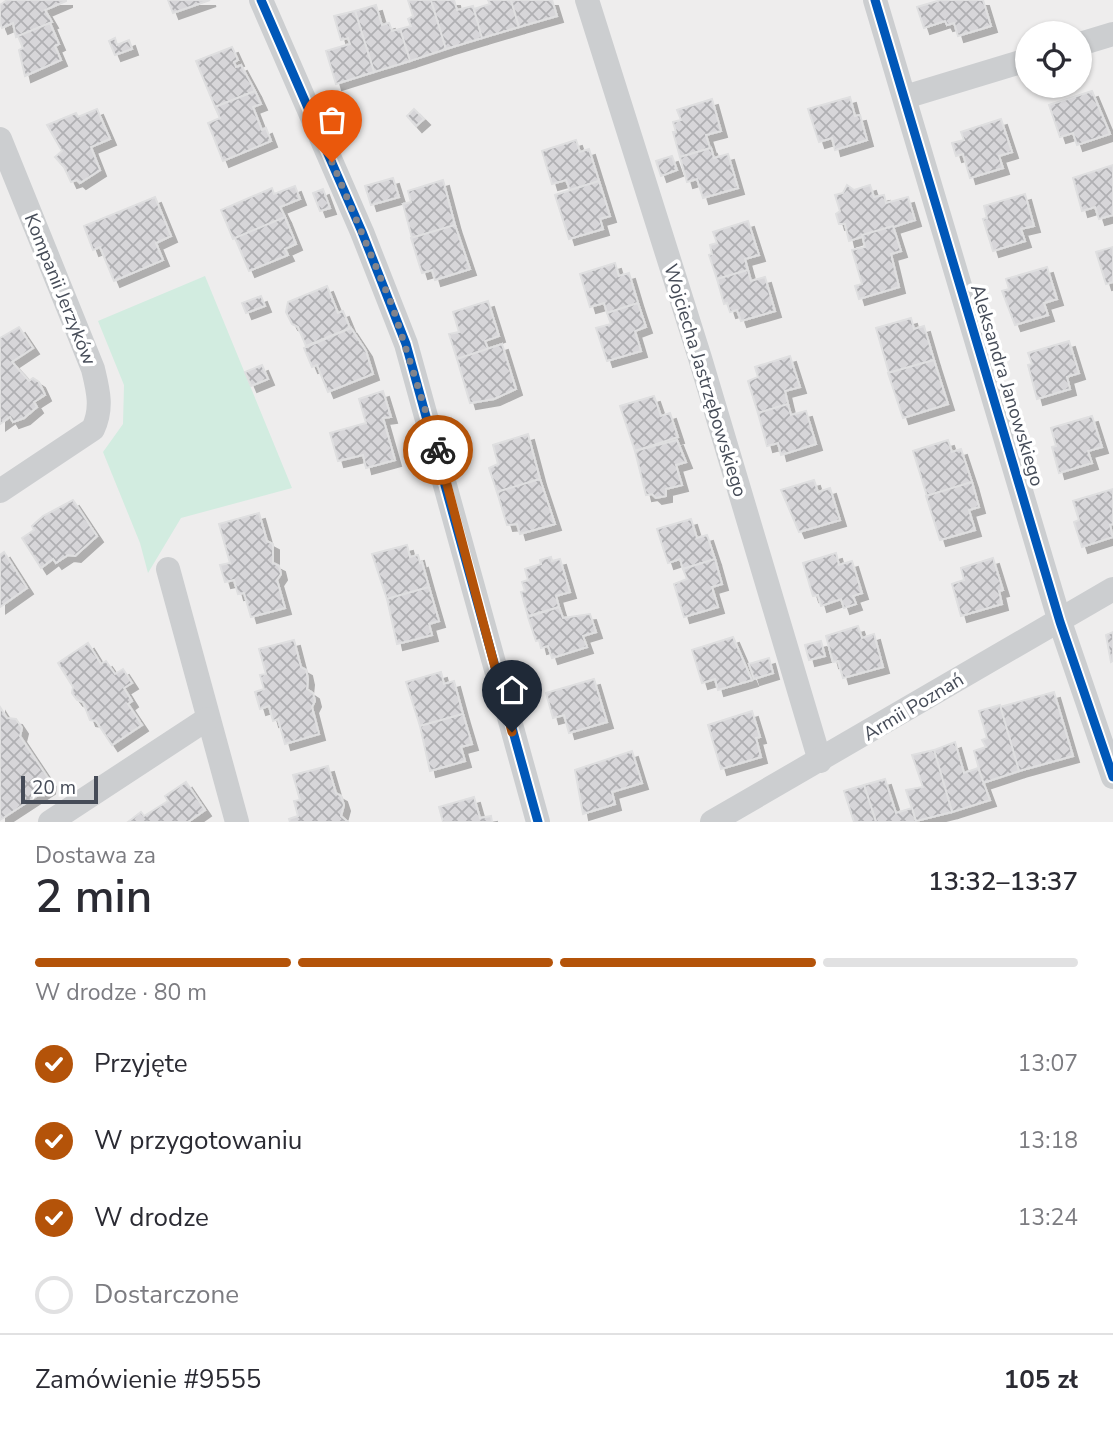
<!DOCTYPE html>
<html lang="pl">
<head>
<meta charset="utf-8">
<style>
  body { margin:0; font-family:"Nunito Sans",sans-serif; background:#f7f7f7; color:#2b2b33; height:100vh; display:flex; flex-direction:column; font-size:26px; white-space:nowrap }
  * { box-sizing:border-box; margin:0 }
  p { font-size:23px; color:#7c7c81 }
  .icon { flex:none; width:38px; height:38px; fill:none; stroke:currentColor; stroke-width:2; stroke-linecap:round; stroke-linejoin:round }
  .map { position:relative; height:822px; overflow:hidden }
  .panel { display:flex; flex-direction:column; background:#fff; flex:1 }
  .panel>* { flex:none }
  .tools { position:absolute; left:1015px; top:21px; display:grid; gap:14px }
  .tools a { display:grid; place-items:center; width:77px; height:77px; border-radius:50%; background:#fff; box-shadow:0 2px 5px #0004; font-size:35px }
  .scale { position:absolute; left:21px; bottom:18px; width:77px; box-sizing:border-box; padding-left:7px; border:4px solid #464c58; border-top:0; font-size:19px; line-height:24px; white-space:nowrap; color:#464c58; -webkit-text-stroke:5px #fff; paint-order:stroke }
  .pin { position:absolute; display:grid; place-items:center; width:60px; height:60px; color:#fff; margin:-72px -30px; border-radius:50% 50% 50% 0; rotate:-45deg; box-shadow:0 0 7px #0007 }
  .pin .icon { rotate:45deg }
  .courier { position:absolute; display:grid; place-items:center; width:70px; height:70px; margin:-35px; border:5px solid #b45309; border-radius:50%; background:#fff; color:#222; box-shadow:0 2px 9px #0007 }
  .head em { font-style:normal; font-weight:600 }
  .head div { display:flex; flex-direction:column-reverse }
  .head { display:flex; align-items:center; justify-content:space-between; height:119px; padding:0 35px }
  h1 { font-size:46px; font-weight:600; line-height:52px }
  .bar { display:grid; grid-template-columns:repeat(4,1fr); gap:10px 7px; align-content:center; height:84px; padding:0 35px }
  .bar i { height:9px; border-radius:5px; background:#e1e1e2 }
  .bar .current { background:#b45309 }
  .bar p { grid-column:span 4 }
  .line { display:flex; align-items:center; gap:18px; padding:0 35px; border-top:2px solid #e1e1e2 }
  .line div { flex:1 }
  ol { padding:0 35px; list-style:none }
  li { display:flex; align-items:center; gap:21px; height:77px }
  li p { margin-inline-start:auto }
  li .icon { padding:7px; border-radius:50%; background:#b45309; color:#fff; stroke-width:4 }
  li:last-child { color:#7c7c81 }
  li i { width:38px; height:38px; border:4px solid #e1e1e2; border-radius:50% }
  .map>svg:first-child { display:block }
  .grass { fill:#d2ece0 }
  .building { fill:url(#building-cross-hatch); stroke:#dfdfe0; stroke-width:2; filter:url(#shadow) }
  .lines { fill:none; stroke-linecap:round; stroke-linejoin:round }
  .minor { stroke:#ccced0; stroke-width:24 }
  .cycleway-casing { stroke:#fff; stroke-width:13 }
  .cycleway { stroke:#0057b8; stroke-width:9 }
  .done { stroke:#81848c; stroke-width:7; stroke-dasharray:0 12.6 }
  .route { stroke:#b45309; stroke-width:9 }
  .labels { text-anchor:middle; stroke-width:7; stroke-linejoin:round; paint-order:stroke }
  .street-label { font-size:19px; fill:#464c58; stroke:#fff }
</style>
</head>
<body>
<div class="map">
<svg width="1113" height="822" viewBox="0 0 1113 822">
  <defs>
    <pattern id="building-cross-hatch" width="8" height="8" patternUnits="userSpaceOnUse" patternTransform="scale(1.75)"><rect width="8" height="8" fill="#d7d6d9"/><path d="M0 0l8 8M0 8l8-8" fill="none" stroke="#b0b0b3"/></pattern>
    <filter id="shadow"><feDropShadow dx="6" dy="6" stdDeviation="0" flood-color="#0004"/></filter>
  </defs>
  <rect width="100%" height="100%" fill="#eeeded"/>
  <path class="grass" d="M205 276 292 488 181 518 148 573 140 543 103 452 123 424 124 385 98 321Z"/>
  <g class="building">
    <path d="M7 0H66V1L45 10 52 22 16 37 13 23 2 28 0 23V5Z"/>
    <path d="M168 0H210L173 13Z"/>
    <path d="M408 0H431L446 49 410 61 400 29 411 26 408 19 413 16Z"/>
    <path d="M431 0H454L457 10 473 6 482 38 446 49Z"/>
    <path d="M488 0H511L519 27 482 38 474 9 490 4Z"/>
    <path d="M511 0H552L557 16 519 27Z"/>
    <path d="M941 0H983L991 26 958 36 954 23 947 25 945 21 924 28 917 7Z"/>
    <path d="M376 5 382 25 389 23 392 31 400 29 410 61 374 72 355 11Z"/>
    <path d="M355 11 374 72 336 84 326 51 350 44 348 38 341 40 334 16Z"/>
    <path d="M50 23 59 44 55 46 61 60 25 76 19 50 23 48 18 36Z"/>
    <path d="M115 38 117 45 129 40 132 49 115 55 109 41Z"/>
    <path d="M232 47 238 60 234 62 236 67 241 65 255 91 215 107 196 61Z"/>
    <path d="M255 91 261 104 253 107 262 130 266 128 271 141 223 161 208 123 220 118 215 107Z"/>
    <path d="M1092 91 1110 134 1077 145 1073 133 1060 137 1049 105Z"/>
    <path d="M850 97 855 116 860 115 867 140 835 150 832 138 819 142 808 109Z"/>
    <path d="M712 99 721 131 706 135 710 148 680 157 673 132H676L673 122 681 120 677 110Z"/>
    <path d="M97 109 110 139 91 147 100 170 80 183 77 180 71 182 64 167 55 157 62 151 47 125 76 113 78 117Z"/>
    <path d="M414 109 424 119 416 126 407 116Z"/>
    <path d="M1001 119 1012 152 999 156 1003 168 970 178 963 154 956 156 952 143 964 140 961 132Z"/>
    <path d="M576 140 580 152 589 149 599 181 570 190 566 180 552 184 542 151Z"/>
    <path d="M711 148 714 158 728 154 738 188 703 198 697 179 687 182 680 157Z"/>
    <path d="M672 156 677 170 661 176 656 161Z"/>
    <path d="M1113 165V215L1099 219 1095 207 1082 211 1073 178Z"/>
    <path d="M393 178 399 197 371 205 365 186Z"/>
    <path d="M443 180 455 225 412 238 403 204 411 202 408 191Z"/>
    <path d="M599 181 610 216 600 219 603 229 569 239 555 195Z"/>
    <path d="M847 185 854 190 870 185 874 197 884 195 886 203 908 197 915 220 849 241 845 224H839L836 214 840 211 835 195 843 193Z"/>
    <path d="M295 186 300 199 280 207 285 217 233 239 221 210 272 188 274 194Z"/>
    <path d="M323 189 330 208 320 211 313 193Z"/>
    <path d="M1025 194 1034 226 1021 229 1025 241 993 251 983 219 987 218 984 206Z"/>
    <path d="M155 197 171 236 156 243 163 260 114 281 100 247 93 250 84 226Z"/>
    <path d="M285 217 296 244 285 249 288 255 249 271 235 238Z"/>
    <path d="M748 221 759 255 745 259 748 270 717 279 709 255 712 254 710 245 717 243 713 232Z"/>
    <path d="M455 225 470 269 435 280 432 270 422 273 411 238Z"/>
    <path d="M893 226 901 251 891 254 899 287 859 299 855 286 862 284 852 250 865 247 862 235Z"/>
    <path d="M1113 247V282L1106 284 1096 252Z"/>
    <path d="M615 263 619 276 629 273 638 303 607 313 604 303 590 307 580 274Z"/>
    <path d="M1047 267 1057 299 1044 303 1048 315 1015 325 1002 291 1009 289 1006 279Z"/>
    <path d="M748 270 751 281 765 277 775 311 741 321 737 310 730 312 727 303 724 304 717 279Z"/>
    <path d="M327 286 338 313 343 311 350 328 306 346 298 327 292 324 286 312 288 302Z"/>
    <path d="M261 296 265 306 246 313 242 303Z"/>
    <path d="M488 301 499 336 485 341 488 349 457 359 449 334 459 332 453 312Z"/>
    <path d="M638 303 646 327 635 331 641 351 607 361 596 328 611 324 607 313Z"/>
    <path d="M911 318 914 329 924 326 934 360 889 373 876 328Z"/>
    <path d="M19 327 33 348 12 362 29 381 33 378 39 382 45 395 34 402 37 407 24 418 13 422 10 417 0 424V338Z"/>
    <path d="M351 328 366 351 373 374 328 392 317 365 312 367 304 348Z"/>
    <path d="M1069 341 1079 373 1067 377 1070 389 1037 399 1028 365 1032 364 1028 353Z"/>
    <path d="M502 344 516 389 494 399 470 403 457 359Z"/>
    <path d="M790 356 800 387 785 391 788 404 758 413 748 381 758 377 755 367Z"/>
    <path d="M934 360 948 404 903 418 888 373Z"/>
    <path d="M262 365 268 379 251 386 245 372Z"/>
    <path d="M383 391 391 417 383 418 395 460 366 468 363 455 338 461 330 433 366 423 359 399Z"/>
    <path d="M654 396 661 416 670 413 678 437 635 451 620 406Z"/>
    <path d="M788 404 791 415 806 411 816 444 781 455 778 443 767 446 758 413Z"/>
    <path d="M1092 416 1102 447 1088 451 1092 463 1059 473 1052 447 1056 446 1051 428Z"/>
    <path d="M528 434 540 479 497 492 489 468 498 464 493 445Z"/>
    <path d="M677 440 686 462 676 465 682 485 666 489V496L656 498 652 494 646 495 635 451Z"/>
    <path d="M948 440 952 452 961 449 972 482 927 496 913 451Z"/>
    <path d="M540 479 555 524 520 534 517 524 507 525 497 492Z"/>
    <path d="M814 480 818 492 830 488 840 520 799 532 781 490Z"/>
    <path d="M972 482 979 507 969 510 975 530 940 540 926 496Z"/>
    <path d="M1113 489V524L1110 525 1113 537 1082 547 1074 522 1079 520 1073 501Z"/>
    <path d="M73 500 97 536 75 556 68 555 56 563 53 559 41 568 22 538 34 530 32 526 43 516Z"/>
    <path d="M259 513 267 541 273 544V563L279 566 281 574 277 580 285 608 251 617 244 593 238 594 234 580 225 582 220 565 230 563 219 524Z"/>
    <path d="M691 519 697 538 707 535 715 559 683 569 680 559 668 563 657 529Z"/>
    <path d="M407 545 410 557 418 555 420 563 422 562 429 587 387 599 372 554Z"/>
    <path d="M4 552 27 588 0 607V555Z"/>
    <path d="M836 553 839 565 852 561 862 593 853 596 856 604 844 608 841 599 821 606 818 595 813 596 803 563Z"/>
    <path d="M551 557 552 561 560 559 570 592 556 596 559 607 528 616 521 592 525 591 522 582 528 580 525 569 541 564 540 560Z"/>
    <path d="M993 558 1003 590 999 591 1002 604 961 616 952 584 964 580 961 568Z"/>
    <path d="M715 559 722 584 712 587 718 607 684 617 674 584 687 579 683 569Z"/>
    <path d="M429 587 439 621 429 624 432 635 397 644 387 599Z"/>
    <path d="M559 607 563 618 590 614 596 632 583 636 587 647 552 658 548 646 541 648 539 640 536 641 528 617Z"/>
    <path d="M858 626 862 638 874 634 883 667 843 678 838 661 833 662 826 636Z"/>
    <path d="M1113 632V661L1111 662 1106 635Z"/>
    <path d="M733 637 752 680 718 690 715 679 702 683 692 650Z"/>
    <path d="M294 640 301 667 306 670 308 679 307 689 313 693 315 701 312 707 319 734 285 744 278 719 273 721 269 706 260 709 255 692 264 689 260 675 266 674 259 649Z"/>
    <path d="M821 641 825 656 809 660 805 645Z"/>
    <path d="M88 643 101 664 106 661 115 674 123 669 132 683 124 688 132 701 128 704 142 725 112 745 96 721 90 720 83 702 77 700 72 693 73 687 58 663Z"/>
    <path d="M769 658 773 673 754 679 749 664Z"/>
    <path d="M441 672 444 684 454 681 463 714 420 726 406 682Z"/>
    <path d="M594 679 607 722 569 733 564 715 553 718 546 693Z"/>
    <path d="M1054 692 1073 756 1019 771 1000 707Z"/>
    <path d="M1000 705 1019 771 983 783 974 751 986 747 982 740 987 738 979 711Z"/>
    <path d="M0 707 7 718 16 719 22 728 20 736 50 781 49 788 0 820Z"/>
    <path d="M752 711 760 737 756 738 761 757 721 769 708 725Z"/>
    <path d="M463 714 472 744 461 747 465 761 430 771 420 726Z"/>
    <path d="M955 742 964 773 978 768 990 800 952 812 934 750Z"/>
    <path d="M934 750 952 812 916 821 906 790 923 787 912 755Z"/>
    <path d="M632 751 642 783 612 792 615 804 583 814 575 770Z"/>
    <path d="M328 766 336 793 341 796 344 805 341 816 348 822H290L289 819 298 816 294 801 300 800 293 775Z"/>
    <path d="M885 779 896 813 912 808 916 822H876L864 785Z"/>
    <path d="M186 782 205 810 188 822H128L141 812 144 816 168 801 165 796Z"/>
    <path d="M864 785 876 822H854L844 791Z"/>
    <path d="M474 797 480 818 491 816 492 822H443L439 807Z"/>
  </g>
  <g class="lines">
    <g class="minor">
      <path d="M261 0 362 232 406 344 538 822"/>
      <path d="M587 0 700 358 820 761"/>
      <path d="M875 0 1060 622 1113 777"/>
      <path d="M1080 44 1113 34"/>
      <path d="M905 97 1027 60"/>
      <path d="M0 139 93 369C98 390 103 408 93 429L0 491"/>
      <path d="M168 569 237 822"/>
      <path d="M50 822 207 719"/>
      <path d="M712 822 1113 589"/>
    </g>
    <g class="cycleway-casing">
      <g id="cycleway">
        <path d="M261 0 362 232 406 344 538 822"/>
        <path d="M875 0 1060 622 1113 777"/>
      </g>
    </g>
    <use href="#cycleway" class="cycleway"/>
  </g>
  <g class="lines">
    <path class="done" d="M332 162 392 305 438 450"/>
    <path class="route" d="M438 450 512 732"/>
  </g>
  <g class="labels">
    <g class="street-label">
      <text transform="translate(61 289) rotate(68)" y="7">Kompanii Jerzyków</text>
      <text transform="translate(706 380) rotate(73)" y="7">Wojciecha Jastrzębowskiego</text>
      <text transform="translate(1008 385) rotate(73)" y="7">Aleksandra Janowskiego</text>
      <text transform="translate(913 706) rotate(-31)" y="7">Armii Poznań</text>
    </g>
  </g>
</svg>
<div class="tools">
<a><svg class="icon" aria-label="locate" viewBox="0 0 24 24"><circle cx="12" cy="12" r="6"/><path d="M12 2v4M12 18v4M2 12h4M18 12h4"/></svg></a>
</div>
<div class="scale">20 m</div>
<div class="pin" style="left:332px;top:162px;background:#ea580c"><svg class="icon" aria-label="bag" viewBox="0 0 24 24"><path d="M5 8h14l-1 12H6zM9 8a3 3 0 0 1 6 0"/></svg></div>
<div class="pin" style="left:512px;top:732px;background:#1f2937"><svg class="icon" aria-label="home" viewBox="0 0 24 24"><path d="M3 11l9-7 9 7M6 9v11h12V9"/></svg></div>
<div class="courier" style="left:438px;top:450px"><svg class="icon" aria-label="bike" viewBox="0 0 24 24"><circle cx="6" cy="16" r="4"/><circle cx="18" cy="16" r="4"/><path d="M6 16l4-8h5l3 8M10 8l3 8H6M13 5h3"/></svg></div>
</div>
<section class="panel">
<div class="head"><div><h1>2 min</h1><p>Dostawa za</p></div><em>13:32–13:37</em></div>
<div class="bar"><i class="current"></i><i class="current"></i><i class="current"></i><i></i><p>W drodze · 80 m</p></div>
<ol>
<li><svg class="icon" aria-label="check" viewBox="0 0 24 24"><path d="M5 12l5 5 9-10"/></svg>Przyjęte<p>13:07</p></li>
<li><svg class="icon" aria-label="check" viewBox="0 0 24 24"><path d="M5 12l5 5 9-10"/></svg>W przygotowaniu<p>13:18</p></li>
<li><svg class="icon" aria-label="check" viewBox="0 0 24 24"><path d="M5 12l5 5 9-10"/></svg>W drodze<p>13:24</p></li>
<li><i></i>Dostarczone</li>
</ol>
<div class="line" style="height:91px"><div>Zamówienie #9555</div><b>105 zł</b></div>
</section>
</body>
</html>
